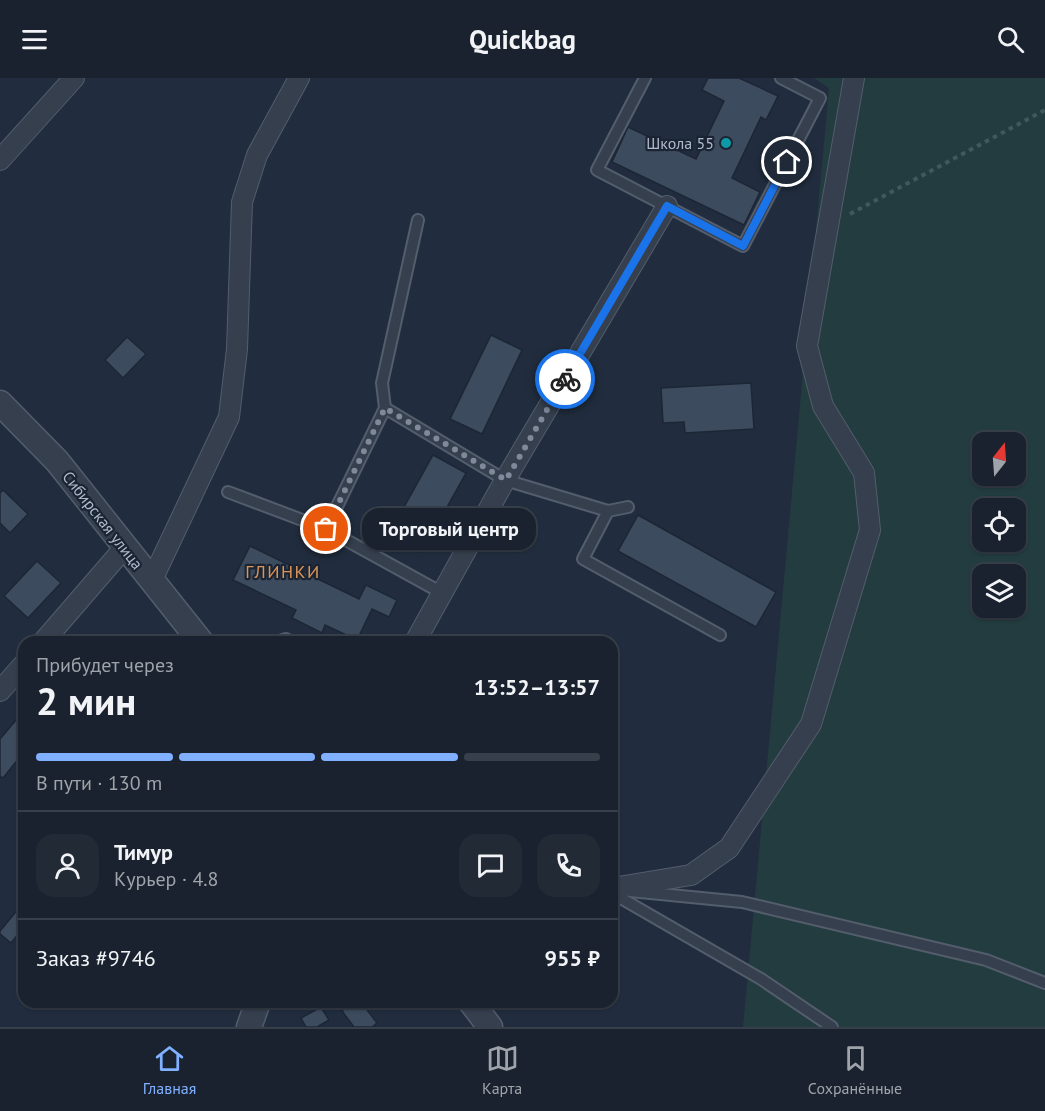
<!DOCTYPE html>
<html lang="ru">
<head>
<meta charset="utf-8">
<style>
  body { margin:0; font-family:"PT Sans",sans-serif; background:#222a36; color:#f1f3f6; height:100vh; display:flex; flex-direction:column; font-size:22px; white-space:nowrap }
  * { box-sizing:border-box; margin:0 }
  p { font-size:20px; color:#9fa4aa }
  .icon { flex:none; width:33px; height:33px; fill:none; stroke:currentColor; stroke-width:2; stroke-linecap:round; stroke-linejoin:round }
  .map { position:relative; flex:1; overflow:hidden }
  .drawer { position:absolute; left:18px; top:558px; width:600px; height:372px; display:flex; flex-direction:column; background:#19222e; border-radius:18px; box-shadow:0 2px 4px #0004,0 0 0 2px #373f4a }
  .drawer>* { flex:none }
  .needle { width:39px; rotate:17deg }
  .buttons { position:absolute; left:972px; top:354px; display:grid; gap:12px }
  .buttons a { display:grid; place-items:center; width:54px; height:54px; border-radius:12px; background:#19222e; box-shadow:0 2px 4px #0004,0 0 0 2px #373f4a; font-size:30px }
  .pin { position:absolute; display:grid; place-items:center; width:51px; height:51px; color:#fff; margin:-26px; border:3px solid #fff; border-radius:50%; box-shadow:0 2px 6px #0007 }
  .courier { position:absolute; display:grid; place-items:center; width:60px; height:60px; margin:-30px; border:4px solid #1a73e8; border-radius:50%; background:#fff; color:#222; box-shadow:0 2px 8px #0007 }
  .bubble { position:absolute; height:42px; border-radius:18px; background:#19222e; box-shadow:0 2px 4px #0004,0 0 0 2px #373f4a; font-size:20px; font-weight:600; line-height:42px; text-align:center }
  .overview em { font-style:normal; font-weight:600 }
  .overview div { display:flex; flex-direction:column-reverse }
  .overview { display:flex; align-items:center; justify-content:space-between; height:102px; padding:0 18px }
  h1 { font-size:39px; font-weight:600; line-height:45px }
  .bar { display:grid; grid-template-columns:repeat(4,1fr); gap:9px 6px; align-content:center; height:72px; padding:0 18px }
  .bar i { height:8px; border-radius:4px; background:#373f4a }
  .bar .active { background:#80b0ff }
  .bar p { grid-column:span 4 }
  .line { display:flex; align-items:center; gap:15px; padding:0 18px; border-top:2px solid #373f4a }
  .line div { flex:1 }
  .round { display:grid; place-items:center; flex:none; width:63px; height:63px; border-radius:18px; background:#222a36 }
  header { display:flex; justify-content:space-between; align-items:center; height:78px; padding:0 18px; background:#19222e; font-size:27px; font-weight:600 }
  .menu { display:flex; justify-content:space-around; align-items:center; height:84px; border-top:2px solid #373f4a; background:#19222e; font-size:16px; color:#9fa4aa }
  .menu a { display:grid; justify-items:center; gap:3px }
  .menu .active { color:#80b0ff }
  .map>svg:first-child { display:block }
  .green { fill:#233c3f; fill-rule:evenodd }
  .building { fill:#3d4b5e; stroke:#1c2635; stroke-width:1.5 }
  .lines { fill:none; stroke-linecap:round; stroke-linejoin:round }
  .service-casing { stroke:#535d6c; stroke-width:14 }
  .minor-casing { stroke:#535d6c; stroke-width:22 }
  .tertiary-casing { stroke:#535d6c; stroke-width:27 }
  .path { stroke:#41595c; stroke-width:4; stroke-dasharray:4.5 4.5; stroke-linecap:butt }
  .service { stroke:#353f4e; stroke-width:10 }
  .minor { stroke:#353f4e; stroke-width:20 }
  .tertiary { stroke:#353f4e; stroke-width:24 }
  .done { stroke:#7f8999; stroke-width:6; stroke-dasharray:0 10.8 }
  .route { stroke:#1a73e8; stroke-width:8 }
  .culture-dot { fill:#0f9aa8; stroke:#1a2433; stroke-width:2 }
  .labels { text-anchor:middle; stroke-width:4.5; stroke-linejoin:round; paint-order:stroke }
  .poi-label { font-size:16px; fill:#b1baca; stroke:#1a2433; text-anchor:end }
  .street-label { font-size:16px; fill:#b1baca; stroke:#1a2433 }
  .neighbourhood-label { font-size:18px; letter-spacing:1.5px; fill:#dd9458; stroke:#1a2433 }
</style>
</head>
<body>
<header><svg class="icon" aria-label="menu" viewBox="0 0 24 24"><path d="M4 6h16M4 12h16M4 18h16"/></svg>Quickbag<svg class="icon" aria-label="search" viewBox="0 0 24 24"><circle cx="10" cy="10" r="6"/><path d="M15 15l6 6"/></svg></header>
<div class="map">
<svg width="1045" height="949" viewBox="0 0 1045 949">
  <rect width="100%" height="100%" fill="#212d3e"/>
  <path class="green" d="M814 0H1045V949H743L829 10ZM982 364H1016V398H982ZM982 430H1016V464H982ZM982 496H1016V530H982Z"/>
  <g class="building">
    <path d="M708 0H739L778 18 766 42 761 39 732 100 760 114 744 147 612 84 628 49 696 81 724 23 702 12Z"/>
    <path d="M491 257 522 272 482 356 450 341Z"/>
    <path d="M127 259 146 276 123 300 105 282Z"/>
    <path d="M751 305 754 351 685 355 684 344 663 345 661 310Z"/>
    <path d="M433 377 466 395 422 474 389 456Z"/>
    <path d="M3 412 28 436 10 455 0 445V415Z"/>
    <path d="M638 437 776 514 756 549 618 473Z"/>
    <path d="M250 468 359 521 366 507 397 522 389 539 372 531 357 562 325 547 322 555 292 540 296 532 233 502Z"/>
    <path d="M37 483 61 505 28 540 4 518Z"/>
    <path d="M16 642 24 648V674L3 700 0 698V661Z"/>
    <path d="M19 830 24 834V849L11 865 0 856V853Z"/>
    <path d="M354 924H361L377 945 372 949H354L342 933Z"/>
    <path d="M321 929 329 942 317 949H306L301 940Z"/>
  </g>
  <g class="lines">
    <g class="service-casing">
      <g id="service">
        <path d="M645 0 597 92 743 168 820 20 781 0"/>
        <path d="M385 330 505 402 608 433 583 481 720 557"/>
        <path d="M228 414 326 451 442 515"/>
        <path d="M608 433 628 429"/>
        <path d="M326 451 385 330 382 305 418 142"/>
        <path d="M276 564 286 561 292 564"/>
        <path d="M630 813 742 824 986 882 1045 905"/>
        <path d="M612 815 761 901 832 949"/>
      </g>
    </g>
    <g class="minor-casing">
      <g id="minor">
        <path d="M0 82 74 0"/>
        <path d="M152 502 229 339 237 271 242 124 257 77 299 0"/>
        <path d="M43 564 125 469"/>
        <path d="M415 564 505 402 667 128"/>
        <path d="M0 613 24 586"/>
        <path d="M612 810 691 797 729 770 811 646 870 452 864 395 823 328 807 268 854 0"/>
      </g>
    </g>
    <g class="tertiary-casing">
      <g id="tertiary">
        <path d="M0 325 57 383 201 564"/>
        <path d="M471 924 490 949"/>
        <path d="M249 949 258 924"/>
      </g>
    </g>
    <path class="path" d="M850 136 1045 32"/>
    <use href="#service" class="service"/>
    <use href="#minor" class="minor"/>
    <use href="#tertiary" class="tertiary"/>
  </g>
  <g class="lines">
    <path class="done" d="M326 451 385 330 506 402 565 301"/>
    <path class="route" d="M565 301 667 128 743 168 787 84"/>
  </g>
  <circle class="culture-dot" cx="726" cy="65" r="6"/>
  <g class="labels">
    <g class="poi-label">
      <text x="714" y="71">Школа 55</text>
    </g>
    <g class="street-label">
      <text transform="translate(103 442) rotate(52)" y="6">Сибирская улица</text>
    </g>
    <g class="neighbourhood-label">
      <text x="283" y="500">ГЛИНКИ</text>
    </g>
  </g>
</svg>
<div class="buttons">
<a><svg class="needle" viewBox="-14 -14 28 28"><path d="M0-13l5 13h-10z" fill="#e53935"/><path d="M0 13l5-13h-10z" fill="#9fa4aa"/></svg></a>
<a><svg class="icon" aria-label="locate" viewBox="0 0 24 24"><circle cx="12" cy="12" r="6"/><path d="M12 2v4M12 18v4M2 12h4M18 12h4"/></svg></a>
<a><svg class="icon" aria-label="layers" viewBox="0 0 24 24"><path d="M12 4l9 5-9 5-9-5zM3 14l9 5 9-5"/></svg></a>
</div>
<div class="pin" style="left:326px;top:451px;background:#ea580c"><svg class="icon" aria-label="bag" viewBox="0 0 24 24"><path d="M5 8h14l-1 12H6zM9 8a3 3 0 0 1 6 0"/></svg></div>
<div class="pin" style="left:787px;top:84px;background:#1f2937"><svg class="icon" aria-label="home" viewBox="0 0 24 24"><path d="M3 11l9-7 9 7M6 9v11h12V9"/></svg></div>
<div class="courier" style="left:565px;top:301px"><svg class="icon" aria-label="bike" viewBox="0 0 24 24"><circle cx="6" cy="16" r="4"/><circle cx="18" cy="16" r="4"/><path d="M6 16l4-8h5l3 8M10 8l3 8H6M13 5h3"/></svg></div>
<div class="bubble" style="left:362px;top:430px;width:174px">Торговый центр</div>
<section class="drawer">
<div class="overview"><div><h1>2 мин</h1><p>Прибудет через</p></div><em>13:52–13:57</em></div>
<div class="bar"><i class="active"></i><i class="active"></i><i class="active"></i><i></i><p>В пути · 130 m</p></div>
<div class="line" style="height:108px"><a class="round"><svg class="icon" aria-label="person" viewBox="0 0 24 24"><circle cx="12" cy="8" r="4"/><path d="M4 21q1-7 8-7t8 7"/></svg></a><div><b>Тимур</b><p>Курьер · 4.8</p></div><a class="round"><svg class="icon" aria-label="chat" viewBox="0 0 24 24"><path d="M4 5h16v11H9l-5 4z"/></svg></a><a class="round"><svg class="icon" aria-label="phone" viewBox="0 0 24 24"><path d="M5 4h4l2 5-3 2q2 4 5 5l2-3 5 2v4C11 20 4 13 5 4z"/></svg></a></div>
<div class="line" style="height:78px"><div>Заказ #9746</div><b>955 ₽</b></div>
</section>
</div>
<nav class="menu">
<a class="active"><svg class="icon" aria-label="home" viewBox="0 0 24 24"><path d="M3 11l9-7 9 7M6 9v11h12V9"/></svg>Главная</a>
<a><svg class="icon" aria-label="map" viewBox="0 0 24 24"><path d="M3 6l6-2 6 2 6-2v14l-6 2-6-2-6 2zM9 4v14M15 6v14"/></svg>Карта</a>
<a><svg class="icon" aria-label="saved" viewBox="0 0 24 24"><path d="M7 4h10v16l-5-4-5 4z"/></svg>Сохранённые</a>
</nav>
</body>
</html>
